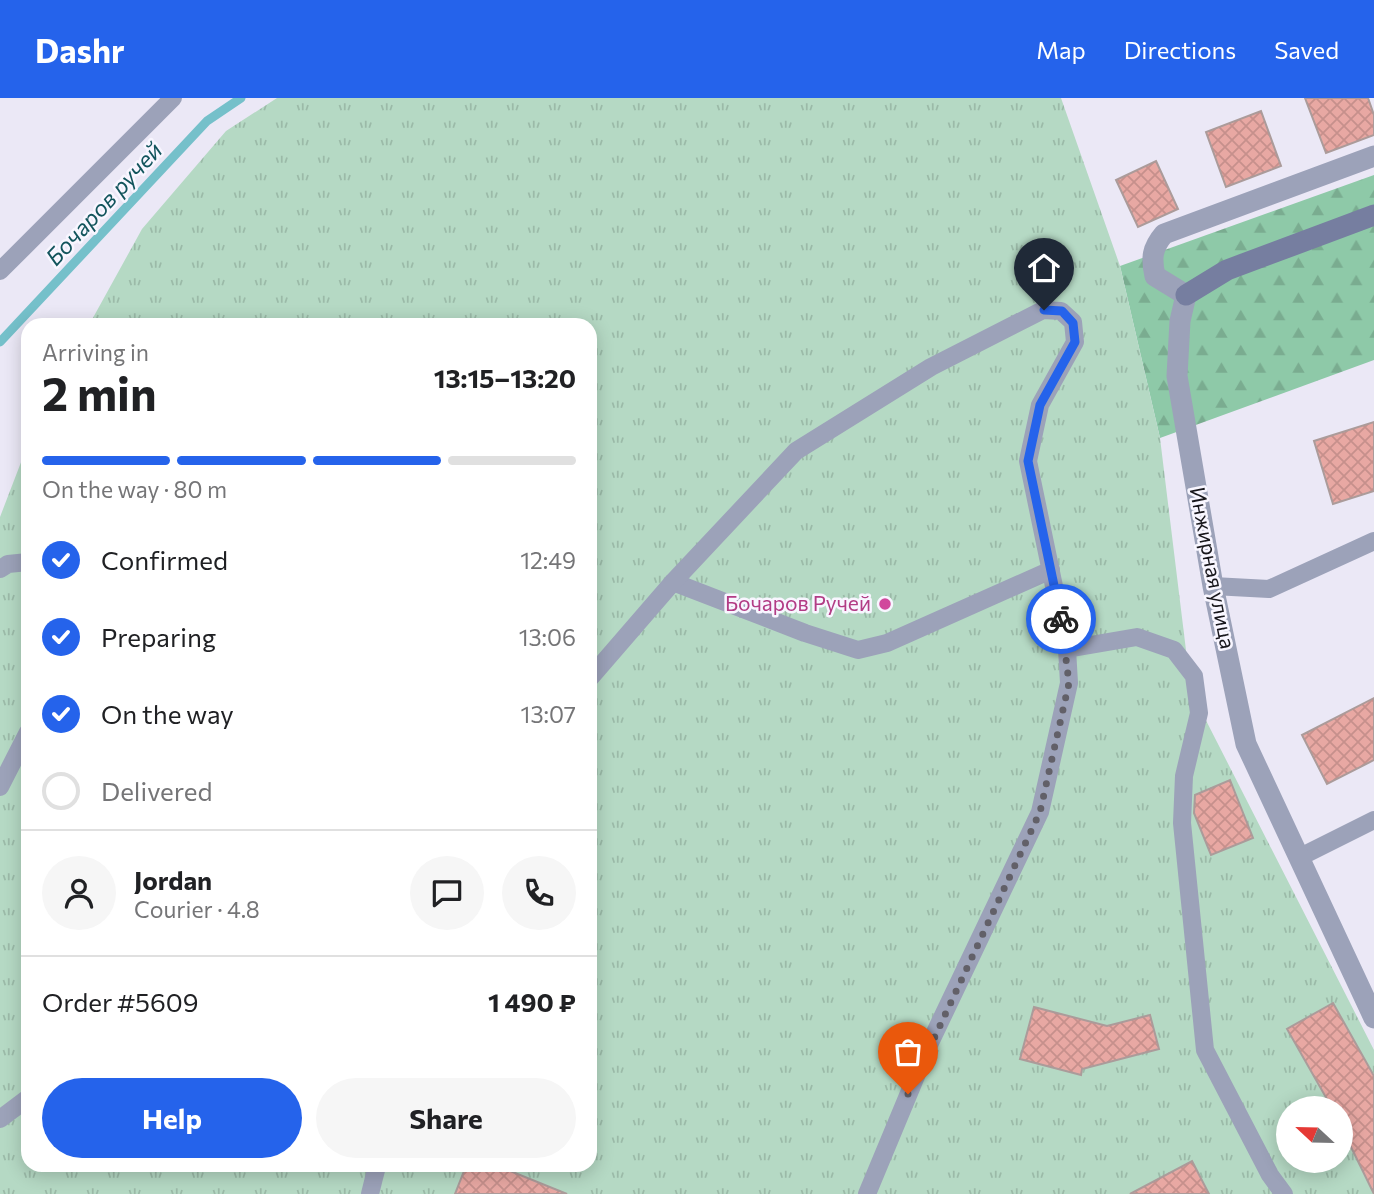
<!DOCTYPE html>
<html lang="en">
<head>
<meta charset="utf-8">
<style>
  body { margin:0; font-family:Commissioner,sans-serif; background:#f6f6f6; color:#202124; height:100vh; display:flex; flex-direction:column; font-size:26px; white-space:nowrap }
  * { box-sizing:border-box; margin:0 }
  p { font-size:23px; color:#757577 }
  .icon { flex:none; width:38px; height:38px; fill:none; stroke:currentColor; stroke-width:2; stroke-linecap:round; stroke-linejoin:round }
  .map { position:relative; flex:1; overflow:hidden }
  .side { position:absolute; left:21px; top:220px; width:576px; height:854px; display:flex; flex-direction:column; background:#fff; border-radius:21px; box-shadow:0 4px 18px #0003 }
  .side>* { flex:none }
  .needle { width:46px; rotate:292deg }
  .fabs { position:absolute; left:1276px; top:998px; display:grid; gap:14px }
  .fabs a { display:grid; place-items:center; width:77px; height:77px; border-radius:50%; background:#fff; box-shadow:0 4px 18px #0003; font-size:35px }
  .pin { position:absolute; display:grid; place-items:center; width:60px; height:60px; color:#fff; margin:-72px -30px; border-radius:50% 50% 50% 0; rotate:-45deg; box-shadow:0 0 7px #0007 }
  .pin .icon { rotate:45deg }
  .courier { position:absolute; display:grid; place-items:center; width:70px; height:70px; margin:-35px; border:5px solid #2563eb; border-radius:50%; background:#fff; color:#222; box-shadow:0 2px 9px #0007 }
  .summary em { font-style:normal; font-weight:700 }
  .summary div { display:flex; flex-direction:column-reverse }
  .summary { display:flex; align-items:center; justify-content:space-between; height:119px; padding:0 21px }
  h1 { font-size:46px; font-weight:700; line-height:52px }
  .bar { display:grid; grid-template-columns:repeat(4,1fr); gap:10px 7px; align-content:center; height:84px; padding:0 21px }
  .bar i { height:9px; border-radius:5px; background:#e0e0e0 }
  .bar .active { background:#2563eb }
  .bar p { grid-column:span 4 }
  .line { display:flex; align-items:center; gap:18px; padding:0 21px; border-top:2px solid #e0e0e0 }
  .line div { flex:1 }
  .round { display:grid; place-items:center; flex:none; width:74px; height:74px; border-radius:37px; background:#f6f6f6 }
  ol { padding:0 21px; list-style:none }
  li { display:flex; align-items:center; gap:21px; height:77px }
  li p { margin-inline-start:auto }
  li .icon { padding:7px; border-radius:50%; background:#2563eb; color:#fff; stroke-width:4 }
  li:last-child { color:#757577 }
  li i { width:38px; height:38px; border:4px solid #e0e0e0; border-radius:50% }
  .primary-button { display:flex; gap:14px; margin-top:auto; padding:14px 21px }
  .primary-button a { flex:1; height:80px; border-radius:42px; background:#2563eb; color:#fff; font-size:28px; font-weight:700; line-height:80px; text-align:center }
  .primary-button a+a { background:#f6f6f6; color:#202124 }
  header { display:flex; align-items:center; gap:42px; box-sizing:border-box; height:98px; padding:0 35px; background:#2563eb; color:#fff }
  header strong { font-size:33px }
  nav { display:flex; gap:38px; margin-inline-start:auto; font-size:24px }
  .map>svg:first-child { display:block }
  .forest { fill:url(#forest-firs) }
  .park { fill:url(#park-tufts); fill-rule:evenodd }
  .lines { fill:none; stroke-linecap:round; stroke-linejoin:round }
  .stream { stroke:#75c0ca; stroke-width:9 }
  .building { fill:url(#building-cross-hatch); stroke:#ab9b9a; stroke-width:2 }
  .lane { stroke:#9ca2b9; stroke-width:18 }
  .street { stroke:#9ca2b9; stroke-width:21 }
  .secondary { stroke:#767ea0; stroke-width:21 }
  .done { stroke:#626068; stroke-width:7; stroke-dasharray:0 12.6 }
  .route { stroke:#2563eb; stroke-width:9 }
  .hotel-dot { fill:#d1479c; stroke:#f8f6ff; stroke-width:2.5 }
  .labels { text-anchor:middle; stroke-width:5; stroke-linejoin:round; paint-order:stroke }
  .street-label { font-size:21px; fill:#18171c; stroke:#f8f6ff }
  .hotel-label { font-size:21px; fill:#b23c85; stroke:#f8f6ff; text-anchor:end }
  .water-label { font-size:23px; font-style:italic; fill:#12545c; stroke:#f8f6ff }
</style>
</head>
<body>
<header>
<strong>Dashr</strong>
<nav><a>Map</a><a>Directions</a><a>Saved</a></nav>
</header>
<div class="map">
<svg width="1374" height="1096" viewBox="0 0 1374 1096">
  <defs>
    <pattern id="forest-firs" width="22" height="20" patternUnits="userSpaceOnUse" patternTransform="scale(1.75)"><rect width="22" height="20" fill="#8ec9a8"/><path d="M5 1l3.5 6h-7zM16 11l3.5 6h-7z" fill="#7aac90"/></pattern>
    <pattern id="park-tufts" width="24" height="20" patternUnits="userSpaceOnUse" patternTransform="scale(1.75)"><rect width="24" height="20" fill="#b5d9c4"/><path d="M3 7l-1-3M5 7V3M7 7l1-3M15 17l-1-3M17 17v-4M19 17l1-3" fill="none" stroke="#9bbaa8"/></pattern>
    <pattern id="building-cross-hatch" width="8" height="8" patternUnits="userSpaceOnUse" patternTransform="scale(1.75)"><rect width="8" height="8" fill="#e8a8a3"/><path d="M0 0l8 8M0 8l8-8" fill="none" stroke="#c6908c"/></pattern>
  </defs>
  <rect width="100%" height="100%" fill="#ebe8f6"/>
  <path class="forest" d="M1374 77V262L1160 340 1120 168Z"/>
  <path class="park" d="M277 0H1061L1120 168 1160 340 1191 593 1374 952V1096H0V419L28 346V1068H590V228L89 227 142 131 226 33ZM1288 1010H1340V1062H1288Z"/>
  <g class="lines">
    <path class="stream" d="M0 244 207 23 241 0"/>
  </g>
  <g class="building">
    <path d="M1305 0H1368L1374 17V37L1326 55Z"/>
    <path d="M1261 13 1281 68 1226 89 1206 34Z"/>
    <path d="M1156 63 1178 111 1138 129 1116 82Z"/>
    <path d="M1374 324V393L1333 406 1314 343Z"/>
    <path d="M1374 600V662L1327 686 1302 637Z"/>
    <path d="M1230 682 1253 740 1211 757 1194 715 1195 697Z"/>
    <path d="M1333 905 1374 978V1096L1351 1049 1340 1055V1010H1332L1287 931Z"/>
    <path d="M1034 909 1107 928 1150 917 1159 951 1082 971 1081 977 1020 961Z"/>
    <path d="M1192 1063 1209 1096H1130Z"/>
    <path d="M466 1068H498L567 1096H455Z"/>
  </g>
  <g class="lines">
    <g class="lane">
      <path d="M0 173 173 0"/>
      <path d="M0 471 8 466 28 464"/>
      <path d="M673 484 805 535 858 552 887 545 1051 472"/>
      <path d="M1213 488 1269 491 1374 443"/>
      <path d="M1067 551 1137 539 1174 552 1194 578 1199 615 1184 678 1182 725 1205 952 1270 1077 1284 1096"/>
      <path d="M590 580 673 484 796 353 931 269 1043 212 1061 213 1073 224 1075 244 1040 307 1028 363 1067 551 1069 585 1040 714 929 947 867 1096"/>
      <path d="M0 689 28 634"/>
      <path d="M1300 759 1374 722"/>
      <path d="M0 1021 28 1000"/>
      <path d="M370 1096 377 1068"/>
    </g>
    <path class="street" d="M1374 58 1164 136C1152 150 1151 160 1155 178L1186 197 1180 223 1177 278 1213 488 1246 646 1374 920"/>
    <path class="secondary" d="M1186 197 1227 172 1374 117"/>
  </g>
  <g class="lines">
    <path class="done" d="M908 996 1040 714 1069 585 1061 521"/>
    <path class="route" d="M1044 212 1062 213 1073 225 1075 244 1040 307 1028 363 1061 521"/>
  </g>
  <circle class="hotel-dot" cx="885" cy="506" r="7"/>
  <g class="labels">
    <g class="street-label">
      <text transform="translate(1212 470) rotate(79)" y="7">Инжирная улица</text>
    </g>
    <g class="hotel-label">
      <text x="871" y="513">Бочаров Ручей</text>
    </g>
    <g class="water-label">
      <text transform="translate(104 106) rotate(-47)" y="8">Бочаров ручей</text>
    </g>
  </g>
</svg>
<div class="fabs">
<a><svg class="needle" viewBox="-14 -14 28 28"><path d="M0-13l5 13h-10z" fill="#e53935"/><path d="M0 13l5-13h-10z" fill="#757577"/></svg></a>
</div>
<div class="pin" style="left:908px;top:996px;background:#ea580c"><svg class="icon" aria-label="bag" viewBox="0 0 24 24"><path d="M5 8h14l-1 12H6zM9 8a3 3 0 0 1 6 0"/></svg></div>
<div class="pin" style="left:1044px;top:212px;background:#1f2937"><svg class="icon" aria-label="home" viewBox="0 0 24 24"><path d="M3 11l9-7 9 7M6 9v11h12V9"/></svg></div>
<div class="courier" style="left:1061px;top:521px"><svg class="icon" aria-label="bike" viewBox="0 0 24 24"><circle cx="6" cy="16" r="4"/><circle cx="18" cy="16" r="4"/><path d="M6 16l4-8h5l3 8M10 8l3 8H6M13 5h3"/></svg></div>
<section class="side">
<div class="summary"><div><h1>2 min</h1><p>Arriving in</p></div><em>13:15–13:20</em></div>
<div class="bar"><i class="active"></i><i class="active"></i><i class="active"></i><i></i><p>On the way · 80 m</p></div>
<ol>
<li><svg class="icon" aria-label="check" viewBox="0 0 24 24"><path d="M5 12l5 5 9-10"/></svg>Confirmed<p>12:49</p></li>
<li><svg class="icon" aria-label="check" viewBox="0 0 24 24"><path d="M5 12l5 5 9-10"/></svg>Preparing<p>13:06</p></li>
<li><svg class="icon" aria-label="check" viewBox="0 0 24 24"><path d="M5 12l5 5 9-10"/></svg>On the way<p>13:07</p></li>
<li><i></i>Delivered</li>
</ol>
<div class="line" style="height:126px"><a class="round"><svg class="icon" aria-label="person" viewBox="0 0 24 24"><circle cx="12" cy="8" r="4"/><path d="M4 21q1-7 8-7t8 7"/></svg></a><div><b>Jordan</b><p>Courier · 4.8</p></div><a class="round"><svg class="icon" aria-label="chat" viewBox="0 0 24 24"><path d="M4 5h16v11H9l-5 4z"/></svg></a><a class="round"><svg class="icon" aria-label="phone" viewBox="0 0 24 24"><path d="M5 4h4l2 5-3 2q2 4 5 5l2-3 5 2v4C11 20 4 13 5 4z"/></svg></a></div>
<div class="line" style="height:91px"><div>Order #5609</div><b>1 490 ₽</b></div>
<div class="primary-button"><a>Help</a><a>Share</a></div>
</section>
</div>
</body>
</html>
